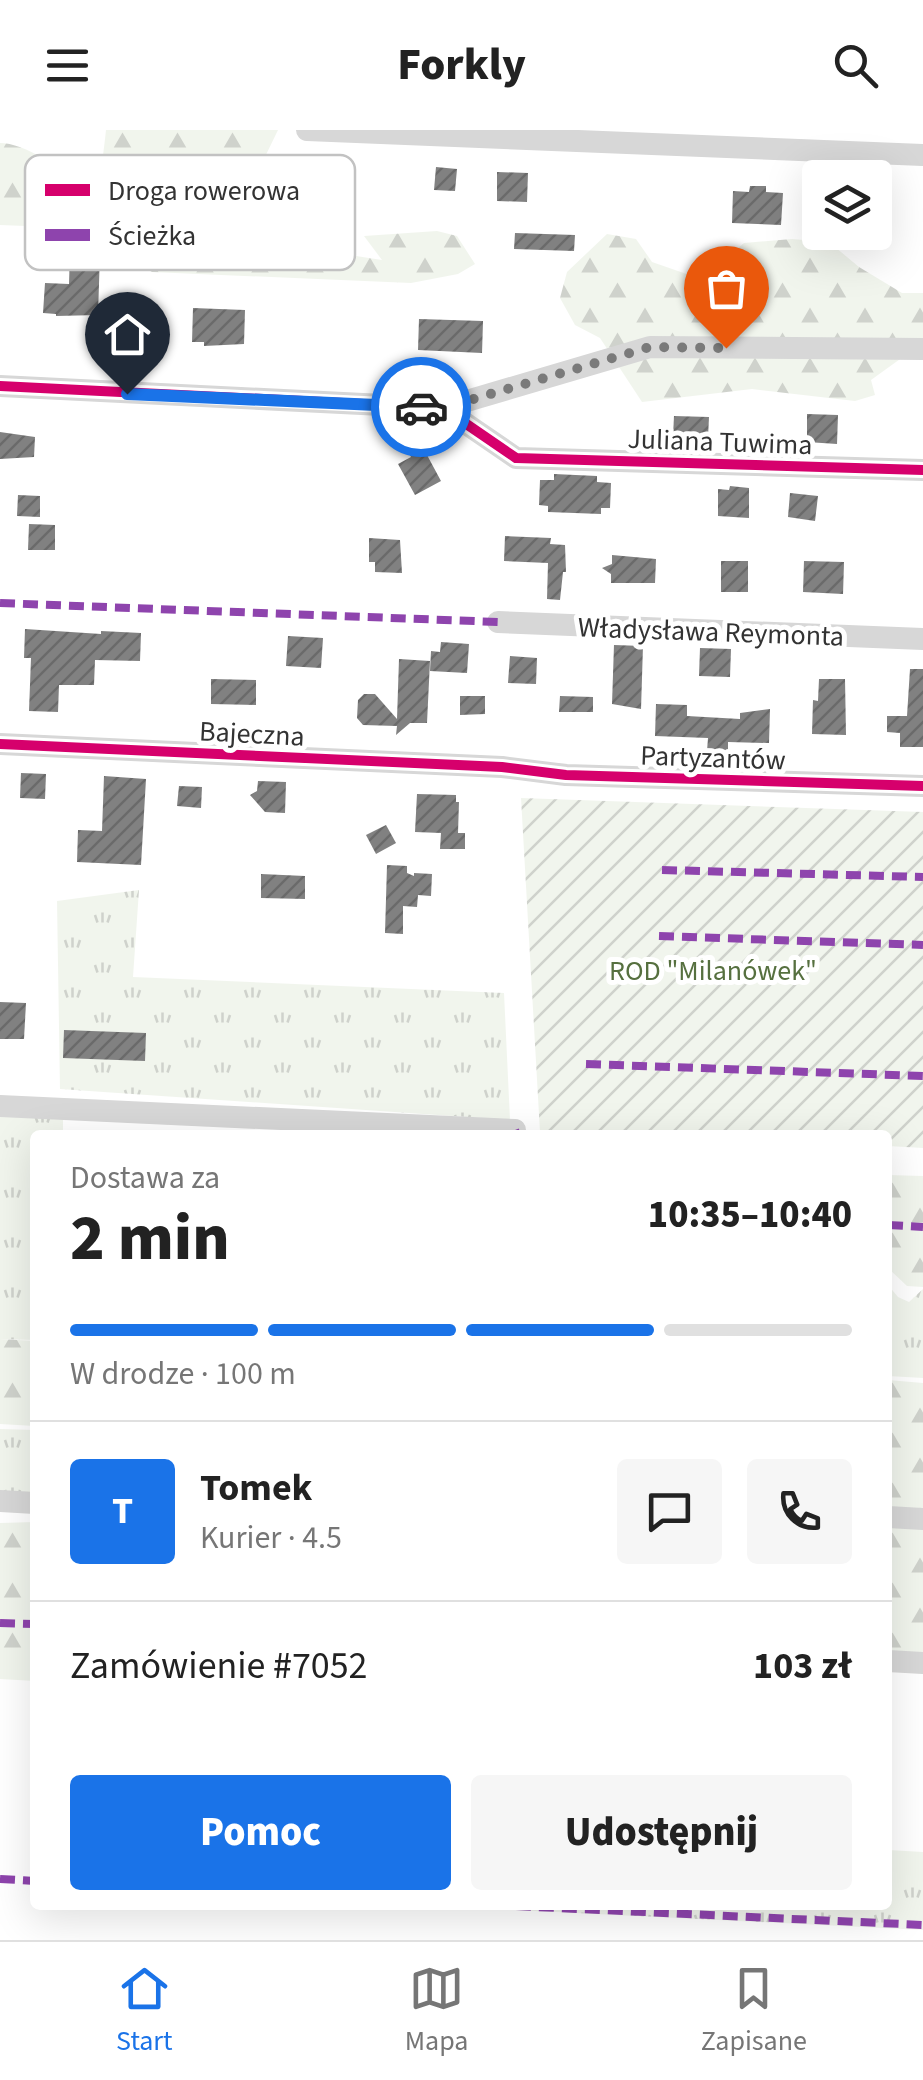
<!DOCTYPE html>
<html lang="pl">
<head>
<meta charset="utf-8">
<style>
  body { margin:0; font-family:"Source Sans 3",sans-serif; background:#f6f6f6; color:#222; height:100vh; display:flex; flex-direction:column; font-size:38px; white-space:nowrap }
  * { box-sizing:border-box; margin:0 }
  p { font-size:32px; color:#767676 }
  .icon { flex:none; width:55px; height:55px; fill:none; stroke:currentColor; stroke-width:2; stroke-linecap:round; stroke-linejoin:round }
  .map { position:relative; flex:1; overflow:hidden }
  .sheet { position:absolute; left:30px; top:1000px; width:862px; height:780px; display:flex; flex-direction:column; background:#fff; border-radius:10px; box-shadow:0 10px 40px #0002 }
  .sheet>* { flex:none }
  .fabs { position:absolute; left:802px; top:30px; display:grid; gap:20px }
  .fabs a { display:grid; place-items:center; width:90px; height:90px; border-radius:10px; background:#fff; box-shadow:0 10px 40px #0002; font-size:50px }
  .pin { position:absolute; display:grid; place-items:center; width:85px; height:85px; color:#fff; margin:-102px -42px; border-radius:50% 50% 50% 0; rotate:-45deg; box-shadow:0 0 10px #0007 }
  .pin .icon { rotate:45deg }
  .courier { position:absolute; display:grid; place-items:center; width:100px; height:100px; margin:-50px; border:8px solid #1a73e8; border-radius:50%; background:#fff; color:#222; box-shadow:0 2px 12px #0007 }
  .headline em { font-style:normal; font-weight:800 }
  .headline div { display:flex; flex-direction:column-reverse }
  .headline { display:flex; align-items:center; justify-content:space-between; height:170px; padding:0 40px }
  h1 { font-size:65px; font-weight:800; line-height:75px }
  .bar { display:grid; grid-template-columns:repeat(4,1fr); gap:15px 10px; align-content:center; height:120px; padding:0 40px }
  .bar i { height:12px; border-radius:8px; background:#e0e0e0 }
  .bar .selected { background:#1a73e8 }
  .bar p { grid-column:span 4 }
  .line { display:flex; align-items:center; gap:25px; padding:0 40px; border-top:2px solid #e0e0e0 }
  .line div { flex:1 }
  .round { display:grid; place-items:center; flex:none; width:105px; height:105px; border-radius:10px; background:#f6f6f6 }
  .action { display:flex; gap:20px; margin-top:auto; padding:20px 40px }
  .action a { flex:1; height:115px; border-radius:10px; background:#1a73e8; color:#fff; font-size:40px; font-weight:800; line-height:115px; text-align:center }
  .action a+a { background:#f6f6f6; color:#222 }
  header { display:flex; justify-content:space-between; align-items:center; height:130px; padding:0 40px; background:#fff; font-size:45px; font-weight:800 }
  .menu { display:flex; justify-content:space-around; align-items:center; height:140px; border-top:2px solid #e0e0e0; background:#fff; font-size:28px; color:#767676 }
  .menu a { display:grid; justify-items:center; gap:5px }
  .menu .selected { color:#1a73e8 }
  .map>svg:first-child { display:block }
  .grass { fill:url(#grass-tufts) }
  .forest { fill:url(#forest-firs) }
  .garden { fill:url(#garden-furrows) }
  .building { fill:url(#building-hatch) }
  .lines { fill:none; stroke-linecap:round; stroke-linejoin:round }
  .minor { stroke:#d7d7d7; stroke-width:22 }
  .quiet { stroke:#8e44ad; stroke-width:8; stroke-dasharray:15 8; stroke-linecap:butt }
  .cycleway-casing { stroke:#fff; stroke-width:16 }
  .cycleway { stroke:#d6006c; stroke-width:10 }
  .done { stroke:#7a7a7a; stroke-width:10; stroke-dasharray:0 18 }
  .route { stroke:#1a73e8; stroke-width:12 }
  .labels { text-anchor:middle; stroke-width:10; stroke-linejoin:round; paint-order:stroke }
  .street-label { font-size:28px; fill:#333; stroke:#fff }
  .park-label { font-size:28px; fill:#56703f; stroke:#fff }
  .key { fill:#fff; stroke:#c2c2c2; stroke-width:2.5 }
  .key-label { font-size:28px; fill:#333 }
</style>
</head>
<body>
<header><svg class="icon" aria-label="menu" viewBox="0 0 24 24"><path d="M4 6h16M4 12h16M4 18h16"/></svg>Forkly<svg class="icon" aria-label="search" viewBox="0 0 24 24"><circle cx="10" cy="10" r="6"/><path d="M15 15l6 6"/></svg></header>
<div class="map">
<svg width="923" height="1810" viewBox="0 0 923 1810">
  <defs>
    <pattern id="grass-tufts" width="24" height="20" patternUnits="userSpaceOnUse" patternTransform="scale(2.5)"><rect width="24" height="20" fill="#f1f5ed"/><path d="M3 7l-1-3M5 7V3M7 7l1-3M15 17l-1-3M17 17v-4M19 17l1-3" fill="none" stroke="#cfd2cc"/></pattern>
    <pattern id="forest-firs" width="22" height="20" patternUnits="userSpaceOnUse" patternTransform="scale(2.5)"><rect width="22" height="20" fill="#f1f5ed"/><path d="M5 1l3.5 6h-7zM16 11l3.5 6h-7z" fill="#cfd2cc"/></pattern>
    <pattern id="garden-furrows" width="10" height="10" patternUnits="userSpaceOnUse" patternTransform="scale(2.5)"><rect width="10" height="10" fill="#f1f5ed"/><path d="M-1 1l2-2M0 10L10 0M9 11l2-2" fill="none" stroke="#cfd2cc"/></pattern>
    <pattern id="building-hatch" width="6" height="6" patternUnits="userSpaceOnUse" patternTransform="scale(2.5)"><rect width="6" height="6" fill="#818181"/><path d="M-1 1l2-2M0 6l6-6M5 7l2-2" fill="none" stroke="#6a6a6a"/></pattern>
  </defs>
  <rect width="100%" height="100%" fill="#fff"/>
  <g class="grass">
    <path d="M139 760 133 847 504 863 510 990 60 959 57 771Z"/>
    <path d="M0 984 63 987V1005H35V1210L0 1209Z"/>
    <path d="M888 1155 898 1167 909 1172 923 1159V1248L888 1246Z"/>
    <path d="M0 1299 35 1300V1365L0 1363Z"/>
    <path d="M888 1720 923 1722V1800L515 1780 514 1775H888Z"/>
  </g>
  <g class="forest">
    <path d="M106 0H278L244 70 242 96 252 110 382 130 364 106 437 101 457 106 475 134 458 144 411 153 152 142C82 98 99 71 106 0Z"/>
    <path d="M0 13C23 13 68 38 73 62 75 69 73 79 74 87L51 97 0 95Z"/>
    <path d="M607 104 636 109 652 132 701 149 744 113 792 109 829 112 859 137 902 163H923V216L914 219 871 250 875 265 855 271 752 259 642 272 600 208 575 195 560 168 567 142Z"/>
    <path d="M888 1045 923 1046V1157L907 1156 888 1138Z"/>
    <path d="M0 1209 35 1211V1296L0 1294Z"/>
    <path d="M888 1250 923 1253V1524L888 1522Z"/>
    <path d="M35 1392V1551L0 1549V1393Z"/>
  </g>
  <path class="garden" d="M521 668 923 682V1018L888 1016V1005H621L540 1002Z"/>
  <g class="building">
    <path d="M436 37 457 39 455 61 434 60Z"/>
    <path d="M497 42 528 43 527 72 497 71Z"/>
    <path d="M295 51 338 52 337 58H356L355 80H344V85L293 82Z"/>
    <path d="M750 56H766V62L783 63 781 95 732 93 733 61 749 62Z"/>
    <path d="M515 103 575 105 574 121 514 119Z"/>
    <path d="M70 122 100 123 98 185 56 186V184L43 183 45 153 69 154Z"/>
    <path d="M193 178 245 180 244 214 204 216V212H192Z"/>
    <path d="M419 189 483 191 482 223 418 220Z"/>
    <path d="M807 284 838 285 837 314 807 312Z"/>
    <path d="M674 286 709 287 708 308 673 306Z"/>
    <path d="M0 302 35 307 34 327 0 329Z"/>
    <path d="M420 312 441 351 415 365 398 334 411 327 407 319Z"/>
    <path d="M554 344 597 346V352L611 353 610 378H601V384L548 382V376L539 375 540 350H554Z"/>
    <path d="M730 356 749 358V388L718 386V359L729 360Z"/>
    <path d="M790 363 818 366 815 391 788 387Z"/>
    <path d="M18 365 40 366V387L17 386Z"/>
    <path d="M29 394 55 395V420H28Z"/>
    <path d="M505 406 551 408 550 414 565 415 566 442H563L560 470 547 469 548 433 504 431Z"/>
    <path d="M369 408 400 410 402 443 375 442V432H369Z"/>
    <path d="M612 425 656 429 655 453H611V444L602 438 612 434Z"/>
    <rect x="721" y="431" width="27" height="31"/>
    <path d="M804 431 844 432 843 464 803 462Z"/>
    <path d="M25 499 101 504V501L141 503 140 531 95 530 94 555H59L58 582 29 581 31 528H24Z"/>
    <path d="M288 506 323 508 321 538 286 536Z"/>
    <path d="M441 512 469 514 467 543 430 541 431 521 440 522Z"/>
    <path d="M614 515 643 516 641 579 612 574Z"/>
    <path d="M700 518 731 519 730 547 699 546Z"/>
    <path d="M510 526 537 528 536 554 508 553Z"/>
    <path d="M399 529 430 531 427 593H410L396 605 397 596 363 595 357 588 358 570 364 564H375L397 589Z"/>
    <path d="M910 539H923V617H900V603L887 602V586H907Z"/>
    <path d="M211 549 256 550V575L211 574Z"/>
    <path d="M819 549H845L846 605 812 604 813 570 818 571Z"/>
    <path d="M460 566H485V584L460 585Z"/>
    <path d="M560 566 593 567V582H559Z"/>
    <path d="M656 574 687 575V586L740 589V583L770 579 769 613 728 612V622L707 621 708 608 655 606Z"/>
    <path d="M21 643 46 644 45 669 20 668Z"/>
    <path d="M104 646 146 649 141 735 77 732 78 700 102 701Z"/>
    <path d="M258 651 286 652 285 683 265 682 250 665 257 661Z"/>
    <path d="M179 656 202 657 201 678 177 676Z"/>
    <path d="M417 664 456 665V672H459L458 703H465V719H440L441 703 415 702Z"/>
    <path d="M386 695 396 713 376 724 366 705Z"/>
    <path d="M387 735 407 736V743L414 746V743L432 744 431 766 418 765 417 777 403 776V804L385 803Z"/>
    <path d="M261 744 305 746V769L261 768Z"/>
    <path d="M0 872 26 873 24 909H0Z"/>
    <path d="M64 900 146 903 145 931 63 928Z"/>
  </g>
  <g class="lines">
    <g class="minor">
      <path d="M307 0 923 25"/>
      <path d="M0 256 443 278 516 328 923 340"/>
      <path d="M443 278 650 217 923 219"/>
      <path d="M498 492 923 509"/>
      <path d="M0 614 502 637 566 645 923 656"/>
      <path d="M0 976 515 1000"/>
      <path d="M0 1371 35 1373"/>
      <path d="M888 1387 923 1389"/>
      <path d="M888 1531 923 1533"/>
    </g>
    <g class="quiet">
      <path d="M0 473 498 492"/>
      <path d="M662 740 923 747"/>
      <path d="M659 806 923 815"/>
      <path d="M586 934 923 946"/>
      <path d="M515 1000 517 1005"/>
      <path d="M888 1095 923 1097"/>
      <path d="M0 1493 35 1494"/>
      <path d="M0 1749 35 1751"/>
      <path d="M493 1775 923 1795"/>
    </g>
    <g class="cycleway-casing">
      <g id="cycleway">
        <path d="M0 256 443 278 516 328 923 340"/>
        <path d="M0 614 502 637 566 645 923 656"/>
      </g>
    </g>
    <use href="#cycleway" class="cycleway"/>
  </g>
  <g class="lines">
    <path class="done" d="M421 277 443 278 650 217 726 218"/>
    <path class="route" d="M127 264 421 277"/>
  </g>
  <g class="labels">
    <g class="street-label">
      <text transform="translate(720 311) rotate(2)" y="10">Juliana Tuwima</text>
      <text transform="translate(711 501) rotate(2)" y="10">Władysława Reymonta</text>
      <text transform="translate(252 603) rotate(3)" y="10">Bajeczna</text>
      <text transform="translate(713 627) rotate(2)" y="10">Partyzantów</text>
    </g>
    <g class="park-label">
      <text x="713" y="850">ROD "Milanówek"</text>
    </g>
  </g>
  <rect x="25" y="25" width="330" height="115" rx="15" class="key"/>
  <rect x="45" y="54" width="45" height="12" fill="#d6006c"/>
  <rect x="45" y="99" width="45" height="12" fill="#8e44ad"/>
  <g class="key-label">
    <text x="108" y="70">Droga rowerowa</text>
    <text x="108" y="115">Ścieżka</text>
  </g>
</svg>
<div class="fabs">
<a><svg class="icon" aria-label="layers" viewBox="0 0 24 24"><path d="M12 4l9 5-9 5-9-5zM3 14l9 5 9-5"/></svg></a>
</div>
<div class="pin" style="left:726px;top:218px;background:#ea580c"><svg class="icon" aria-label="bag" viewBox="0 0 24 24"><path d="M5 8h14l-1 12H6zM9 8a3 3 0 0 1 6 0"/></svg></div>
<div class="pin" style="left:127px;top:264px;background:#1f2937"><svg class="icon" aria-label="home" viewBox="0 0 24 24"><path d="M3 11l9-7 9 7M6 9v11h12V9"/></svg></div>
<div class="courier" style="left:421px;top:277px"><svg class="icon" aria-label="car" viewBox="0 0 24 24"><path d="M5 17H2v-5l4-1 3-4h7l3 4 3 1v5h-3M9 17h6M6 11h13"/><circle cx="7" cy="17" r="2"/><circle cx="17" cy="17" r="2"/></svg></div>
<section class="sheet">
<div class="headline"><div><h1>2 min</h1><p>Dostawa za</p></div><em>10:35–10:40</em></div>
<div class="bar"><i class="selected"></i><i class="selected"></i><i class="selected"></i><i></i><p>W drodze · 100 m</p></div>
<div class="line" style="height:180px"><b class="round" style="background:#1a73e8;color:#fff">T</b><div><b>Tomek</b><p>Kurier · 4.5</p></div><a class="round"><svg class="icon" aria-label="chat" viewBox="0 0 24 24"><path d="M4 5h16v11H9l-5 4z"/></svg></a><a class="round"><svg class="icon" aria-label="phone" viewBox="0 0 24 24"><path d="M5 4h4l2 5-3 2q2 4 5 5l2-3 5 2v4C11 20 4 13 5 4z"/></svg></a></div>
<div class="line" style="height:130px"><div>Zamówienie #7052</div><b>103 zł</b></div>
<div class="action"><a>Pomoc</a><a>Udostępnij</a></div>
</section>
</div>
<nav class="menu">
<a class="selected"><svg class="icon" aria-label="home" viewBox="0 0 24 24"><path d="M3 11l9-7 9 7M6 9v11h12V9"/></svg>Start</a>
<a><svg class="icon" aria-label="map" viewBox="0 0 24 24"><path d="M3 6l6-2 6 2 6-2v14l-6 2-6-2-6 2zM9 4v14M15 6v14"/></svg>Mapa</a>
<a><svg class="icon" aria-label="saved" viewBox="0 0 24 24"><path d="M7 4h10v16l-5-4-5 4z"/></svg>Zapisane</a>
</nav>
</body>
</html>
